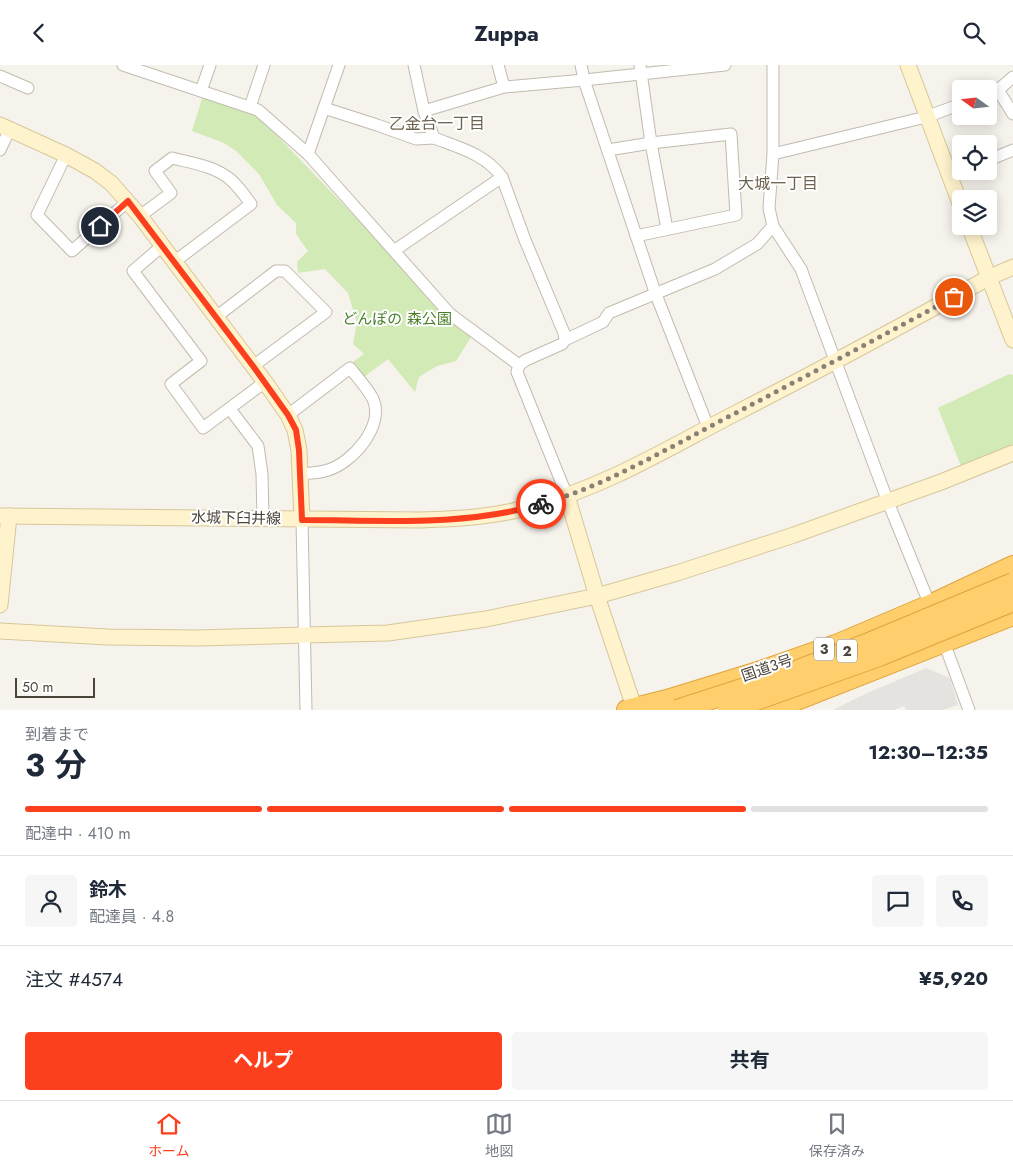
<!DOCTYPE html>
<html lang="ja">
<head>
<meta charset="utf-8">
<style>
  body { margin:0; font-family:Jost,"Noto Sans JP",sans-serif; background:#f6f6f7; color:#1f2937; height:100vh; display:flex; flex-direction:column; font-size:19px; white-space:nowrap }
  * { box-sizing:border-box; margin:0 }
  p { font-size:16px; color:#747a83 }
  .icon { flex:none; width:28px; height:28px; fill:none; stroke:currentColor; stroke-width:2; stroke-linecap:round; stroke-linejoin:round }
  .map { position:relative; height:645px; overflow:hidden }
  .sheet { display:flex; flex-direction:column; background:#fff; flex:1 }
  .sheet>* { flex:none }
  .needle { width:32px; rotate:285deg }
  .tools { position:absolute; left:952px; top:15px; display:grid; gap:10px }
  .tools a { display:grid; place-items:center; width:45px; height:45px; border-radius:5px; background:#fff; box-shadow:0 2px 12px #0003; font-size:25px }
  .scale { position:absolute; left:15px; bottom:12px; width:80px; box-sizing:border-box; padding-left:5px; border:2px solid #4b4439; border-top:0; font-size:14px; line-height:18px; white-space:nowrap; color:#4b4439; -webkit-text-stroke:4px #fff; paint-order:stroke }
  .pin { position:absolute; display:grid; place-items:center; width:42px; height:42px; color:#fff; margin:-21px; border:2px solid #fff; border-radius:50%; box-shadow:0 1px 5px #0007 }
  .courier { position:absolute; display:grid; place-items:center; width:50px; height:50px; margin:-25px; border:4px solid #fc3f1d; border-radius:50%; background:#fff; color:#222; box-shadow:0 1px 6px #0007 }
  .summary em { font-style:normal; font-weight:700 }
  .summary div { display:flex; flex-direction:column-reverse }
  .summary { display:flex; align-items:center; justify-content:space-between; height:85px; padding:0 25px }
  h1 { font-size:32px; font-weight:700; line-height:38px }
  .bar { display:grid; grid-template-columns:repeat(4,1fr); gap:8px 5px; align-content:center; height:60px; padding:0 25px }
  .bar i { height:6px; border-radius:4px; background:#e0e1e3 }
  .bar .selected { background:#fc3f1d }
  .bar p { grid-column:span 4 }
  .line { display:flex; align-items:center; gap:12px; padding:0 25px; border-top:1px solid #e0e1e3 }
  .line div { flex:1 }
  .round { display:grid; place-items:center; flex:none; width:52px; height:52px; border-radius:5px; background:#f6f6f7 }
  .cta { display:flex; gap:10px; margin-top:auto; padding:10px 25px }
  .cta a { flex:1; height:58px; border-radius:5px; background:#fc3f1d; color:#fff; font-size:20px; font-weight:700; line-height:58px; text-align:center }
  .cta a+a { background:#f6f6f7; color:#1f2937 }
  header { display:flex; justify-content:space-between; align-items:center; height:65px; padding:0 25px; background:#fff; font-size:22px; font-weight:700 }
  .tabs { display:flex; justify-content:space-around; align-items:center; height:70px; border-top:1px solid #e0e1e3; background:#fff; font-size:14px; color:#747a83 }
  .tabs a { display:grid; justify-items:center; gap:2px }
  .tabs .selected { color:#fc3f1d }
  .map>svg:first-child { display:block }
  .green { fill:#d2eab5 }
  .parking { fill:#e5e3e0 }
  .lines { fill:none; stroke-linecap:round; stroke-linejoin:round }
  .street-casing { stroke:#c2bbae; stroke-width:13 }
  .secondary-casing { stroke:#d6c79b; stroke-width:17 }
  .highway-casing { stroke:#e0a43c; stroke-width:22 }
  .street { stroke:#fff; stroke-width:11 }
  .secondary { stroke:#fff3cd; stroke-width:15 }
  .highway { stroke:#ffcf6e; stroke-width:20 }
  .highway-bridge-casing { stroke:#e0a43c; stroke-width:22; stroke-linecap:butt }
  .highway-bridge { stroke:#ffcf6e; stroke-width:20 }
  .done { stroke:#878178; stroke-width:5; stroke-dasharray:0 9 }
  .route { stroke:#fc3f1d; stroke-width:6 }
  .labels { text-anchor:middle; stroke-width:4; stroke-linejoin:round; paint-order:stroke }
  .shield { fill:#fff; stroke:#817c74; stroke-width:1 }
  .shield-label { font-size:14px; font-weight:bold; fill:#4b4439 }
  .park-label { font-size:15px; fill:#4a7f2a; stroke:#fff }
  .street-label { font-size:15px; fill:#4b4439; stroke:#fff }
  .neighbourhood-label { font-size:16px; fill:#6e6250; stroke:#fff }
</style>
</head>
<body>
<header><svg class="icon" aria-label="back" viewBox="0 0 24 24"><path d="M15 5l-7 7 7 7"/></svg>Zuppa<svg class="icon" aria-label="search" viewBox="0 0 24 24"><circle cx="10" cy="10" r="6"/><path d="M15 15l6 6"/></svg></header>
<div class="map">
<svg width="1013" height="645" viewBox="0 0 1013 645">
  <rect width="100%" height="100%" fill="#f6f3ec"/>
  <g class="green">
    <path d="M203 30 249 45 260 53 471 272 456 296 437 301 419 312 415 327 388 294 364 312 353 297 364 289 353 279 357 258 348 228 325 204 298 208 297 197 308 186 296 169V158L277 140 259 109 236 86 224 78 192 66Z"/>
    <path d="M1009 309 1013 310V380L961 401 938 343Z"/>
  </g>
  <path class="parking" d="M926 603 950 613 958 640 943 645H906L904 641 894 645H833L865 629Z"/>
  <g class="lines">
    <g class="street-casing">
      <g id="street">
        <path d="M123 0 258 45 308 89 450 249 519 300"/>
        <path d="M414 0 424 46 434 73C460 83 485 89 502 112L525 175 564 268 565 275"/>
        <path d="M498 0 504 22"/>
        <path d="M581 0 584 15 655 227 708 362"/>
        <path d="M640 0 651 78 667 164"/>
        <path d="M773 0V89L769 143 773 161 801 204 888 437 932 545"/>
        <path d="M0 11 28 23"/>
        <path d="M998 25 1013 49"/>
        <path d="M201 26 210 0"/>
        <path d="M989 29 998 25 1013 12"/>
        <path d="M250 42 264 0"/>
        <path d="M324 43 377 60 416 74 434 73"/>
        <path d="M424 46 504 22 584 15 725 0"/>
        <path d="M0 85 10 64"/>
        <path d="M608 85 651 78 731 69 736 150 636 171"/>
        <path d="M308 89 339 0"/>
        <path d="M773 89 926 52 961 39"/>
        <path d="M66 90 37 150 72 186 128 136"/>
        <path d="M989 95 1013 85"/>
        <path d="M950 111 961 106"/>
        <path d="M140 151 171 128 155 106 172 93C192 98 215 101 231 115 239 122 245 131 251 139L174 197"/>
        <path d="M162 181 133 206 201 296 171 319 203 363 265 317"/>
        <path d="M395 185 502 112"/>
        <path d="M216 252 276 206H285L326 247 253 301"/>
        <path d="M230 344 258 381 262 409 263 453"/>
        <path d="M288 350 350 303C358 313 368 324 373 334 385 361 352 398 328 405 319 408 310 408 301 409"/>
        <path d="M567 431 517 307 519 300 526 295 562 279 565 275 603 257 609 248 715 204 757 179 773 161"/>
        <path d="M302 455 306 645"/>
        <path d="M942 572 969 645"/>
      </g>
    </g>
    <g class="secondary-casing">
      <g id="secondary">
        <path d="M908 0 961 141"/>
        <path d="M0 60 66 90 95 106 111 118 140 151 265 317 288 350 295 365 299 385 302 455"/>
        <path d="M969 161 1013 275"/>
        <path d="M567 431 597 531 635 645"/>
        <path d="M0 451 421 455C457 454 494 452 529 442 604 423 670 382 738 347 822 304 905 259 988 213L1013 202"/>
        <path d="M0 540 9 451"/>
        <path d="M0 566 108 572 198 573 305 570 388 568 486 554 597 531 677 508 794 470 941 417 1013 388"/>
      </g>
    </g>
    <g class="highway-casing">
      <g id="highway">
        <path d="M627 645 667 635 758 607 836 580 930 540 1013 501"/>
        <path d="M771 645 1013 550"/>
      </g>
    </g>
    <use href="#street" class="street"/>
    <use href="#secondary" class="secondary"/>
    <use href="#highway" class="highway"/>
    <g class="highway-bridge-casing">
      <g id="highway-bridge">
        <path d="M677 645 785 610 869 578 1013 518"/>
        <path d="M728 645 879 591 1013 536"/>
      </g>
    </g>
    <use href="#highway-bridge" class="highway-bridge"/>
  </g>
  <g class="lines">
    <path class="done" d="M541 439C601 422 654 391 709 362 791 319 873 276 954 232"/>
    <path class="route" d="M100 161 128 136 253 301 288 350 296 365 299 385 302 455C381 455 464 462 541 439"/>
  </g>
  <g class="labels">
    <g class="shield">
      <rect x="814" y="572.5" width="20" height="23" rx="4"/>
      <rect x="837" y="574.5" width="20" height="23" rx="4"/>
    </g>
    <g class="shield-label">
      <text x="824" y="589">3</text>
      <text x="847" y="591">2</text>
    </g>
    <g class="park-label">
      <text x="397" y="259">どんぽの 森公園</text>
    </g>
    <g class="street-label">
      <text transform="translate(236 453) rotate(1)" y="5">水城下臼井線</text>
      <text transform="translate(767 603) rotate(-19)" y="5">国道3号</text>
    </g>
    <g class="neighbourhood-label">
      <text x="437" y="64">乙金台一丁目</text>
      <text x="778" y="124">大城一丁目</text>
    </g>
  </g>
</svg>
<div class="tools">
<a><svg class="needle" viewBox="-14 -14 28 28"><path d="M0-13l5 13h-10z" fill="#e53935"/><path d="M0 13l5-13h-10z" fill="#747a83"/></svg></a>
<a><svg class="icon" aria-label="locate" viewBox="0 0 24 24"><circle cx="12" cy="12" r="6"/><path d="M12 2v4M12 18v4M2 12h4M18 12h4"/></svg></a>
<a><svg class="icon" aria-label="layers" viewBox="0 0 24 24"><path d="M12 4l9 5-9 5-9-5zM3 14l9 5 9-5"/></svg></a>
</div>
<div class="scale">50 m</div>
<div class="pin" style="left:954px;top:232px;background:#ea580c"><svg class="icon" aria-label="bag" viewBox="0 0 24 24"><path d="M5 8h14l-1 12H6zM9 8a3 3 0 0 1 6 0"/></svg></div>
<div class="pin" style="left:100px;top:161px;background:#1f2937"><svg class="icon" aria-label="home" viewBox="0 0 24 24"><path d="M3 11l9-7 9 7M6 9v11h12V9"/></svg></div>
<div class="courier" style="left:541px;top:439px"><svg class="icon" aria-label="bike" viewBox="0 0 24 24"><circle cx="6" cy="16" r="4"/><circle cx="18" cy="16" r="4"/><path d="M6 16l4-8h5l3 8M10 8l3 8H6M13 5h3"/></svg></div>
</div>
<section class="sheet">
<div class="summary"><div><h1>3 分</h1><p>到着まで</p></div><em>12:30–12:35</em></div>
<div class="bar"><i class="selected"></i><i class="selected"></i><i class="selected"></i><i></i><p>配達中 · 410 m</p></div>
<div class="line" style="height:90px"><a class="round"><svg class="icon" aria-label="person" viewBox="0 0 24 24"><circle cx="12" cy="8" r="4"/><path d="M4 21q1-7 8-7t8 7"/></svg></a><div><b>鈴木</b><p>配達員 · 4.8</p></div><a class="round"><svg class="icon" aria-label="chat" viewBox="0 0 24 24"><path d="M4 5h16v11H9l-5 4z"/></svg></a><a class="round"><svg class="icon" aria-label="phone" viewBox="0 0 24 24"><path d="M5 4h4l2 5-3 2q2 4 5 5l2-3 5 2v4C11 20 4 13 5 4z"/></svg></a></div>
<div class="line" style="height:65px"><div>注文 #4574</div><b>¥5,920</b></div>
<div class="cta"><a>ヘルプ</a><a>共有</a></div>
</section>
<nav class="tabs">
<a class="selected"><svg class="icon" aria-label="home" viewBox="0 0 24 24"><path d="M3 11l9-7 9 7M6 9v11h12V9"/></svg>ホーム</a>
<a><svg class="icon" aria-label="map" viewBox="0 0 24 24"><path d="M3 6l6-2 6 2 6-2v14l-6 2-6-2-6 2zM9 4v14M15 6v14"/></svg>地図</a>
<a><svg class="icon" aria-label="saved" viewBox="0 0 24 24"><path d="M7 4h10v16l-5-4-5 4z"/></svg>保存済み</a>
</nav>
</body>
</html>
